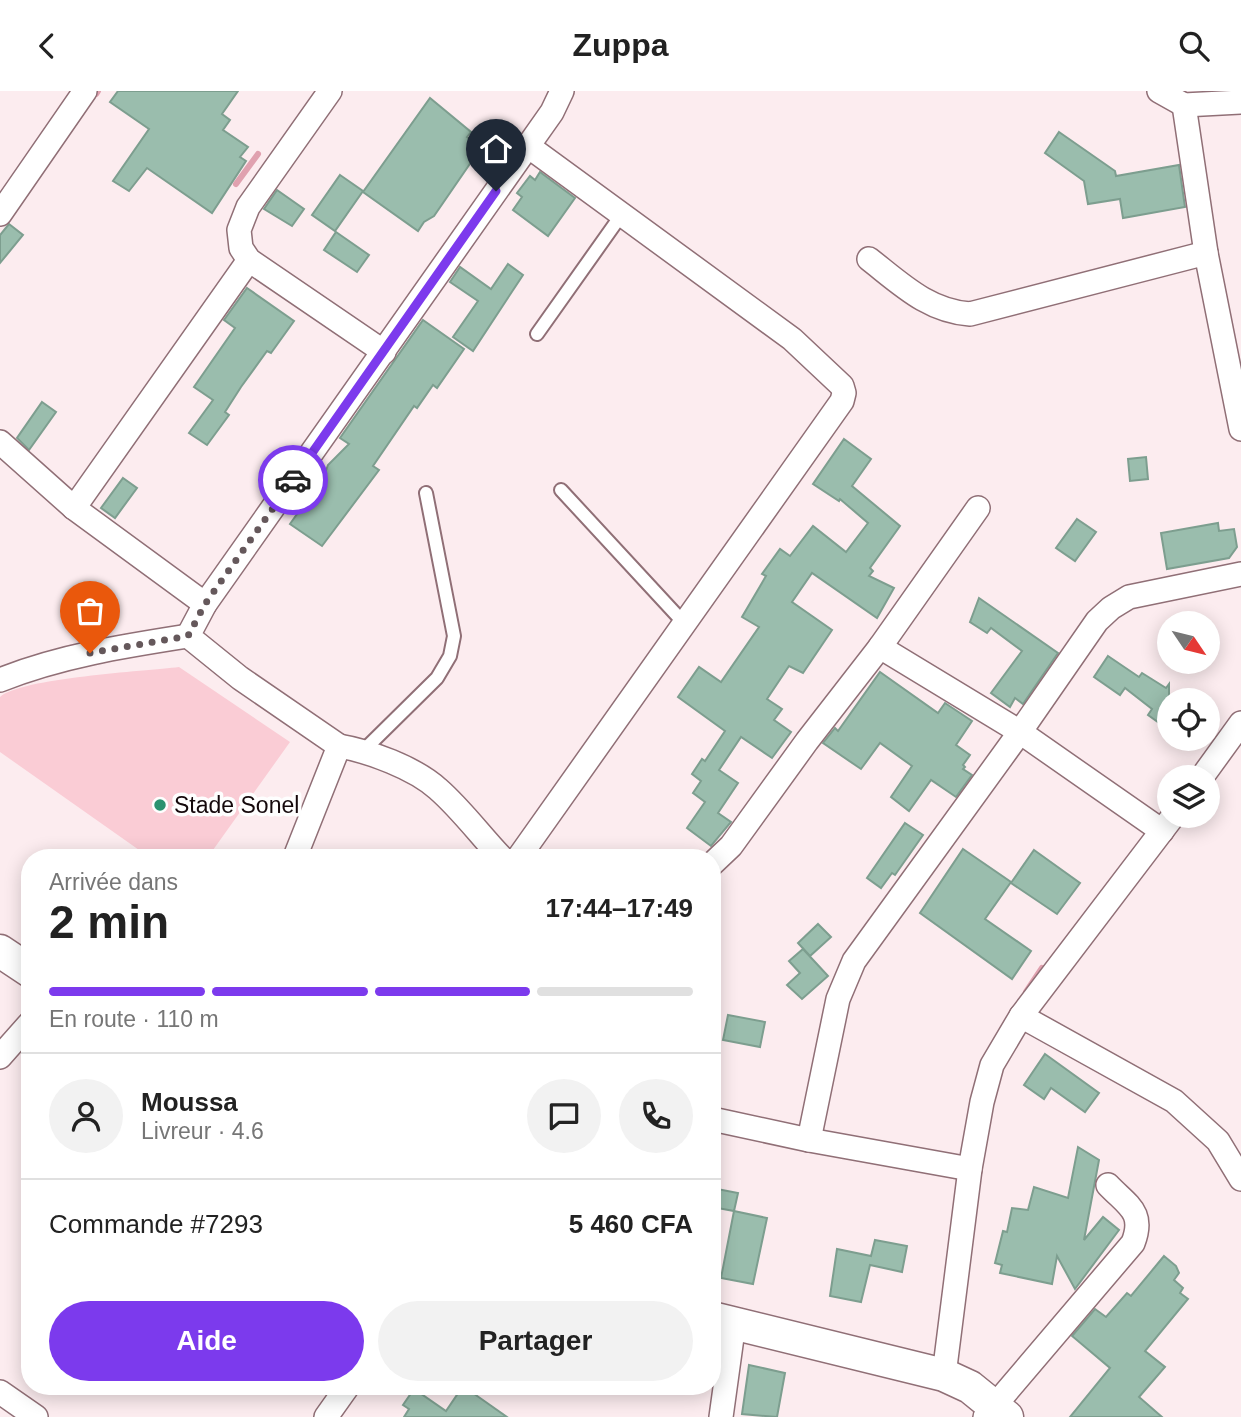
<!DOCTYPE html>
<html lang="fr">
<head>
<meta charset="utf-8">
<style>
  body { margin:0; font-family:Helvetica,sans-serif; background:#f2f2f2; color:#222; height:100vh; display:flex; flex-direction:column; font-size:26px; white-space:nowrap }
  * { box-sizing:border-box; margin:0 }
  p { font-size:23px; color:#767676 }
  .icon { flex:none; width:38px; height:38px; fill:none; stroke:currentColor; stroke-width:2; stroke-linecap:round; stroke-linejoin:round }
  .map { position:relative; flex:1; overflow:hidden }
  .sheet { position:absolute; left:21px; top:758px; width:700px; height:546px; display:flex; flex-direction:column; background:#fff; border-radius:28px; box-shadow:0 4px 18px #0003 }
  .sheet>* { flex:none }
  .needle { width:46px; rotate:125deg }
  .buttons { position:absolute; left:1157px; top:520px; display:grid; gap:14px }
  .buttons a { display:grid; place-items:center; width:63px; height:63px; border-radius:50%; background:#fff; box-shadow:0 4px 18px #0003; font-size:35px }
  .pin { position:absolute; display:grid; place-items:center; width:60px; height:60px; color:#fff; margin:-72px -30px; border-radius:50% 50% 50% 0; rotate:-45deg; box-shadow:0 0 7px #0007 }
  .pin .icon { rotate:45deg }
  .courier { position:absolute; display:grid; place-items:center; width:70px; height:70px; margin:-35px; border:5px solid #7c3aed; border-radius:50%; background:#fff; color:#222; box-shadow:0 2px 9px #0007 }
  .headline em { font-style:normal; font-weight:700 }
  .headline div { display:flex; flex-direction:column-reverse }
  .headline { display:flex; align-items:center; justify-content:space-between; height:119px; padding:0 28px }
  h1 { font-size:46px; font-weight:700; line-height:52px }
  .bar { display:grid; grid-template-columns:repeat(4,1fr); gap:10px 7px; align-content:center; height:84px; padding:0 28px }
  .bar i { height:9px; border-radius:5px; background:#e0e0e0 }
  .bar .on { background:#7c3aed }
  .bar p { grid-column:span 4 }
  .line { display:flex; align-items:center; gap:18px; padding:0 28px; border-top:2px solid #e0e0e0 }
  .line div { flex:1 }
  .round { display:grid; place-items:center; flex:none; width:74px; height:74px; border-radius:37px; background:#f2f2f2 }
  .action { display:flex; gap:14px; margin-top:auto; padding:14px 28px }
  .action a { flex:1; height:80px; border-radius:42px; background:#7c3aed; color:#fff; font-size:28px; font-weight:700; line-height:80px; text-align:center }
  .action a+a { background:#f2f2f2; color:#222 }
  header { display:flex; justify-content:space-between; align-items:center; height:91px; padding:0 28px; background:#fff; font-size:32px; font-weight:700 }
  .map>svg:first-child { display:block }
  .green { fill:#faccd5 }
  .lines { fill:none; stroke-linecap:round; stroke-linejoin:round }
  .stream { stroke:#e0a1af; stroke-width:6 }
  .building { fill:#9abdad; stroke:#7d9e8f; stroke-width:2 }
  .lane-casing { stroke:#906f76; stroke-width:16 }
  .street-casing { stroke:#906f76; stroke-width:26 }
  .secondary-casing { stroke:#906f76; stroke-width:35 }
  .lane { stroke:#fff; stroke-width:12 }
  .street { stroke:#fff; stroke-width:23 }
  .secondary { stroke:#fff; stroke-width:32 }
  .done { stroke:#65585b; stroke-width:7; stroke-dasharray:0 12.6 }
  .route { stroke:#7c3aed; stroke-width:9 }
  .poi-dot { fill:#2b9270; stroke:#fefefe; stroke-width:2.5 }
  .labels { text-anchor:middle; stroke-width:7; stroke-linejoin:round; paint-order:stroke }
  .poi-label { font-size:23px; fill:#14080b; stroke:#fefefe; text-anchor:start }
</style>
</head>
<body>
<header><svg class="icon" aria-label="back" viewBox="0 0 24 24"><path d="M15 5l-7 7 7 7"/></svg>Zuppa<svg class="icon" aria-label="search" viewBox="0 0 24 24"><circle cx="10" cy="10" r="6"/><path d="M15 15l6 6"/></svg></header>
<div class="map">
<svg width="1241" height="1326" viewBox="0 0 1241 1326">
  <rect width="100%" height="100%" fill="#fcecef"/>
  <path class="green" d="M179 576 290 651 208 766H149L0 661V606C21 587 145 580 179 576Z"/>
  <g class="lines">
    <g class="stream">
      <path d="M96 3 98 0"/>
      <path d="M236 93 258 63"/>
      <path d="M1026 901 1042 877"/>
    </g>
  </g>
  <g class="building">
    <path d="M118 0H238L222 23 230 29 223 39 248 56 240 66 246 70 212 122 147 77 129 100 113 90 149 38 110 11Z"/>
    <path d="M430 7 471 41 467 46 478 54 472 61 476 64 434 125 424 131 418 140 363 101Z"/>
    <path d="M1059 41 1115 80 1116 85 1179 74 1185 116 1123 127 1120 108 1088 113 1084 90 1045 62Z"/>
    <path d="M540 81 575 107 548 145 513 119 522 106 517 102 530 85 535 89Z"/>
    <path d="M340 84 363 100 335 140 312 124Z"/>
    <path d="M277 99 304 118 292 135 264 118Z"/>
    <path d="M9 133 23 144 0 172V144Z"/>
    <path d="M336 141 369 164 357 181 324 159Z"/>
    <path d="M508 173 523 184 473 260 453 246 478 210 450 191 460 176 491 198Z"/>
    <path d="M247 197 294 230 271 262 267 260 241 296 225 321 229 324 207 354 189 342 213 309 194 296 235 237 224 229Z"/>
    <path d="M423 229 464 258 437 297 433 294 417 317 414 315 373 375 379 379 322 455 290 433 324 385 328 374 349 353 340 347Z"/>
    <path d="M42 311 56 321 29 359 17 347Z"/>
    <path d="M844 348 871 368 852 395 900 435 870 477 873 480 869 485 894 497 877 527 812 482 792 511 832 539 803 582 789 575 767 608 782 618 774 629 791 641 772 667 741 646 719 679 738 692 718 722 731 731 711 755 687 737 705 711 693 702 701 690 692 683 702 668 705 670 725 640 678 606 699 576 721 591 759 536 742 526 766 485 762 483 780 458 790 465 813 435 846 461 868 432 840 408 839 410 813 393Z"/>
    <path d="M1146 366 1148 388 1130 390 1128 368Z"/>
    <path d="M123 387 137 397 115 427 101 417Z"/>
    <path d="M1077 428 1096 441 1075 470 1056 457Z"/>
    <path d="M1218 432 1219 440 1234 438 1237 456 1229 467 1167 478 1161 442Z"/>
    <path d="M979 507 1058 562 1023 613 1015 607 1010 616 991 602 1022 560 991 537 987 542 970 531Z"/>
    <path d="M1108 565 1139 586 1142 582 1166 597 1169 593V639L1148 624 1152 618 1125 597 1120 604 1094 586Z"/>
    <path d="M880 581 938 622 945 612 972 630 956 654 970 664 963 674 965 676 963 678 972 684 956 706 931 689 909 720 891 706 912 675 880 652 861 678 823 652 835 637 838 640Z"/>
    <path d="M905 732 923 744 895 784 892 782 881 797 867 787Z"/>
    <path d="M963 758 1011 791 985 828 1031 860 1012 888 920 822Z"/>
    <path d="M1034 759 1080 792 1057 823 1011 792Z"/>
    <path d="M818 833 831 846 810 865 798 852Z"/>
    <path d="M803 858 828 885 802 908 787 894 800 882 789 870Z"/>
    <path d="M728 924 765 931 760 956 723 949Z"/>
    <path d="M1045 963 1099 1002 1085 1021 1051 997 1044 1008 1024 994Z"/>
    <path d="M1078 1056 1099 1069 1084 1149 1103 1126 1119 1139 1075 1198 1057 1165 1052 1193 1000 1182 1002 1174 995 1172 1003 1140 1007 1141 1012 1117 1028 1119 1034 1096 1068 1107Z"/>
    <path d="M712 1097 738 1102 734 1120 712 1116Z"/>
    <path d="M734 1120 767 1127 753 1193 721 1187Z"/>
    <path d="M875 1149 907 1155 902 1181 870 1174 861 1211 830 1205 837 1158 871 1165Z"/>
    <path d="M1164 1165 1176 1175 1179 1182 1174 1189 1183 1197 1180 1202 1188 1208 1145 1260 1165 1276 1139 1306 1162 1326H1070L1110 1277 1072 1245 1095 1218 1106 1226 1127 1202 1131 1205Z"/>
    <path d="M749 1274 785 1282 777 1326 742 1323Z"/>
    <path d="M463 1295 507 1326H404L409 1318 403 1314 414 1298 446 1320Z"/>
  </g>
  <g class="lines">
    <g class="lane-casing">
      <g id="lane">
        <path d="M537 243 622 123"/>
        <path d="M561 399 684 532"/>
        <path d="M364 659 437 587 450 565 454 545 426 402"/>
      </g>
    </g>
    <g class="street-casing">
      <g id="street">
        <path d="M330 0 248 116 239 139 241 157 249 169 384 261"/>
        <path d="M1159 0 1184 14 1241 11"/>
        <path d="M1184 14 1206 162 1241 338"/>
        <path d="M0 123 85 0"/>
        <path d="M869 168C901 193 928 220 970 223L1206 162"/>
        <path d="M0 351 74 417 205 513"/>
        <path d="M74 417 249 169"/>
        <path d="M880 556 1020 641 1162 740"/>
        <path d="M0 589C60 565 124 555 188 545"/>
        <path d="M339 655C369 660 415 677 438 698 461 718 480 744 501 766"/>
        <path d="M1202 686 1241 632"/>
        <path d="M295 766 339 655 240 587 188 545 205 513 552 21 562 0"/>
        <path d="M519 766 842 310 844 302 842 295 792 248 528 55"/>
        <path d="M712 773 731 755 807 650 880 556 978 417"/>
        <path d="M1021 925 1174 1010 1218 1050 1241 1088"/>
        <path d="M0 966 30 932"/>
        <path d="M712 1028 809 1049 970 1078"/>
        <path d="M809 1049 838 908 854 870 1020 641 1097 530 1111 517 1129 506 1241 483"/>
        <path d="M944 1284 970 1078 982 1011 992 974 1021 925 1174 724"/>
        <path d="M0 1301 36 1326"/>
        <path d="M326 1326 348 1295"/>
        <path d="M721 1326 734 1232"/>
        <path d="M985 1326 1133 1152C1145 1121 1128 1115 1108 1094"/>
      </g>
    </g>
    <g class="secondary-casing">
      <g id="secondary">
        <path d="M0 860 30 880"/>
        <path d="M712 1227 944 1284 970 1296 1007 1326"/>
      </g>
    </g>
    <use href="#lane" class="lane"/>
    <use href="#street" class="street"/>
    <use href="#secondary" class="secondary"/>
  </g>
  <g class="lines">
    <path class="done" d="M90 562 188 545 205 513 293 389"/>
    <path class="route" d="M293 389 496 100"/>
  </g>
  <circle class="poi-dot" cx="160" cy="714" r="7"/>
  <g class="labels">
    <g class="poi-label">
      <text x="174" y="722">Stade Sonel</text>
    </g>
  </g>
</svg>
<div class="buttons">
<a><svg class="needle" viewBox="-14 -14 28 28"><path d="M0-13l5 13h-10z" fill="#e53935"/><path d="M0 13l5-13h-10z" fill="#767676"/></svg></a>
<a><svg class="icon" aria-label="locate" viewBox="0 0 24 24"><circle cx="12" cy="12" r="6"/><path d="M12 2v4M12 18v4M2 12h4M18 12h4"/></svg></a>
<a><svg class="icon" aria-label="layers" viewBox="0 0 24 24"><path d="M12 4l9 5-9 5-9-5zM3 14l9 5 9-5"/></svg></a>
</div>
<div class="pin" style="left:90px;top:562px;background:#ea580c"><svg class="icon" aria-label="bag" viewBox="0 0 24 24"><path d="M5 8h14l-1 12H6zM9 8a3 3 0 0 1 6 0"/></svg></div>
<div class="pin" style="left:496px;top:100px;background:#1f2937"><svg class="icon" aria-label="home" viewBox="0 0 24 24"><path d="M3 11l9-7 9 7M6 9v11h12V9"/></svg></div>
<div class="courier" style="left:293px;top:389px"><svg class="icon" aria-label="car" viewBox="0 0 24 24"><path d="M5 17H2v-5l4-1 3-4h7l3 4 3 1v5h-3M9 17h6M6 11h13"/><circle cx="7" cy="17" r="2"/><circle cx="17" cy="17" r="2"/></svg></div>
<section class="sheet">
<div class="headline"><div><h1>2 min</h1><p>Arrivée dans</p></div><em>17:44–17:49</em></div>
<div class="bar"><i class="on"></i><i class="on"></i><i class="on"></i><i></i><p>En route · 110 m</p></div>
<div class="line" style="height:126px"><a class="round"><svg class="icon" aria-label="person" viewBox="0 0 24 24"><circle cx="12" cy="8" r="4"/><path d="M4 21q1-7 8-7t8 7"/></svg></a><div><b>Moussa</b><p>Livreur · 4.6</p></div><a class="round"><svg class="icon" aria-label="chat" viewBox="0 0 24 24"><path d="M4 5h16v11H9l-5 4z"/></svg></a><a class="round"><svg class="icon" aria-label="phone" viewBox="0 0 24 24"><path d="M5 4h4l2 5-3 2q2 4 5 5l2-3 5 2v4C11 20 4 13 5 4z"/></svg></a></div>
<div class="line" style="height:91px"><div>Commande #7293</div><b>5 460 CFA</b></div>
<div class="action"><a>Aide</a><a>Partager</a></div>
</section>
</div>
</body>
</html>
